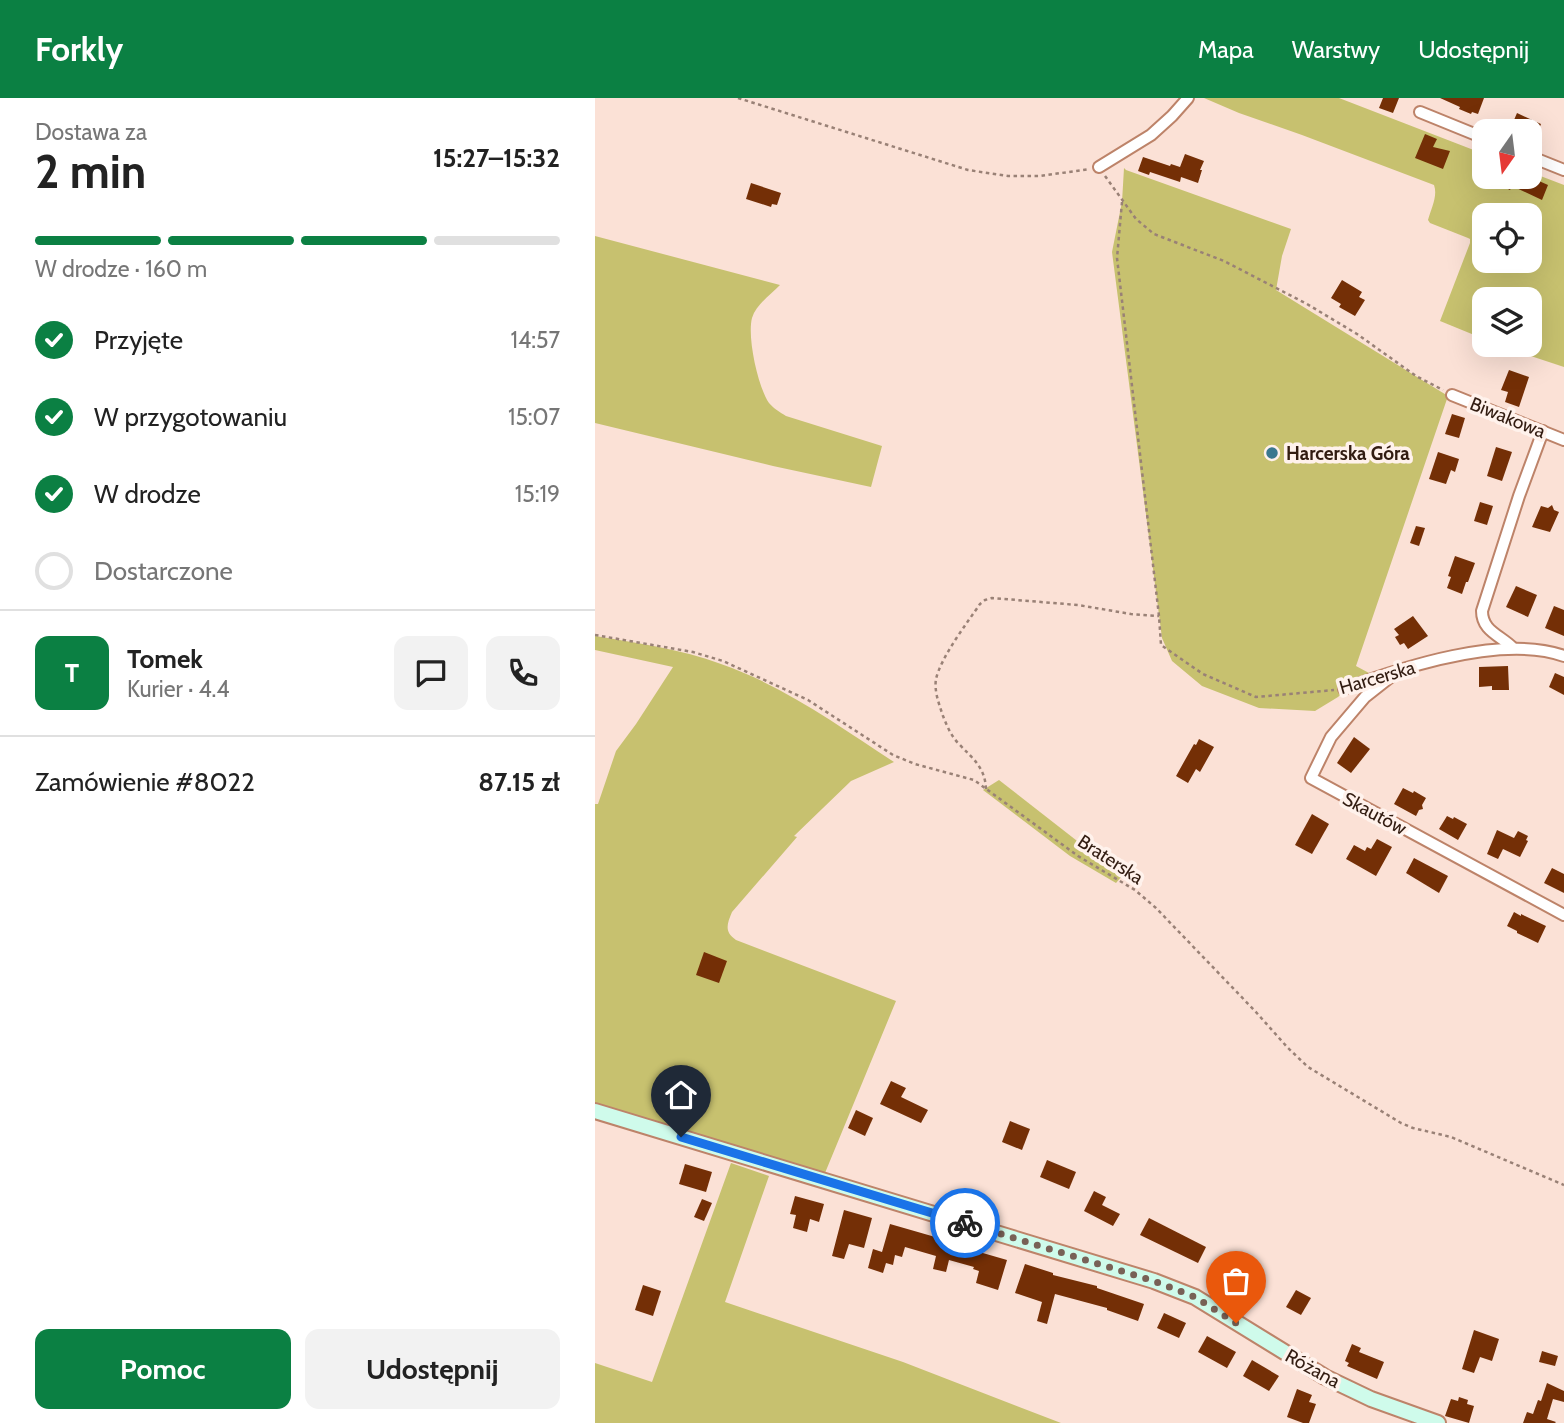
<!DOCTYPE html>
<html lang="pl">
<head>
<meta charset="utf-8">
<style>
  body { margin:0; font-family:Cabin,sans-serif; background:#f2f2f2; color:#222; height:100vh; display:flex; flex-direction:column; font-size:26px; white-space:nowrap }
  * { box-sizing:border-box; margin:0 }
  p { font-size:23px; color:#767676 }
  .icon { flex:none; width:38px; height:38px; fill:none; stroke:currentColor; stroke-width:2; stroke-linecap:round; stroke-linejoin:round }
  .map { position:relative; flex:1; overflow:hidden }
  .panel { display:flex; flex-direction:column; background:#fff; width:595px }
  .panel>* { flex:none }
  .needle { width:46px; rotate:194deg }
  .fabs { position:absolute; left:877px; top:21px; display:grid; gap:14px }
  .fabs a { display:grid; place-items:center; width:70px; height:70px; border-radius:14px; background:#fff; box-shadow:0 7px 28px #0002; font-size:35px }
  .pin { position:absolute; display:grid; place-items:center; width:60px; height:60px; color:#fff; margin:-72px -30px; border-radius:50% 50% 50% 0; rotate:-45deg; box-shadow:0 0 7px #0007 }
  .pin .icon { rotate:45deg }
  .courier { position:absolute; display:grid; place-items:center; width:70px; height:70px; margin:-35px; border:5px solid #1a73e8; border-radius:50%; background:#fff; color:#222; box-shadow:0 2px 9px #0007 }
  .head em { font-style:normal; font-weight:800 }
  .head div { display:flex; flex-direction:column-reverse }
  .head { display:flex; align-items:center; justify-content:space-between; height:119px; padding:0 35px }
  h1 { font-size:46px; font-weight:800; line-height:52px }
  .bar { display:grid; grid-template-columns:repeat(4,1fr); gap:10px 7px; align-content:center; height:84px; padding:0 35px }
  .bar i { height:9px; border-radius:5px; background:#e0e0e0 }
  .bar .active { background:#0b8043 }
  .bar p { grid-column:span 4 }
  .line { display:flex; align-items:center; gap:18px; padding:0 35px; border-top:2px solid #e0e0e0 }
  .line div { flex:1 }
  .round { display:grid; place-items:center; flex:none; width:74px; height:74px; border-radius:14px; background:#f2f2f2 }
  ol { padding:0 35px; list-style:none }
  li { display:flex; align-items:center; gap:21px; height:77px }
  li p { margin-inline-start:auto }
  li .icon { padding:7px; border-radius:50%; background:#0b8043; color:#fff; stroke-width:4 }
  li:last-child { color:#767676 }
  li i { width:38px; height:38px; border:4px solid #e0e0e0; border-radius:50% }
  .primary-button { display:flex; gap:14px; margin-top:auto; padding:14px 35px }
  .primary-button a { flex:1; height:80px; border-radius:14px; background:#0b8043; color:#fff; font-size:28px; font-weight:800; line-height:80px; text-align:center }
  .primary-button a+a { background:#f2f2f2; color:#222 }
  header { display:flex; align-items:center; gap:42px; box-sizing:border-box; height:98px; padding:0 35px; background:#0b8043; color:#fff }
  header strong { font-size:33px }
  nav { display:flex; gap:38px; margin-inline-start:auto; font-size:24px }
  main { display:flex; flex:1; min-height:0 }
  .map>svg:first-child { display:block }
  .green { fill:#c7c16f; fill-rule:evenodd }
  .building { fill:#742f06 }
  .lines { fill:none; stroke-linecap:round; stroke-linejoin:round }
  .street-casing { stroke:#bd8369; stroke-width:14 }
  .secondary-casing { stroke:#bd8369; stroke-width:18 }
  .path { stroke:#998176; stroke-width:2.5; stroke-dasharray:3.5 3.5; stroke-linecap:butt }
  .street { stroke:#fff; stroke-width:10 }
  .secondary { stroke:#cffbeb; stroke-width:14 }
  .done { stroke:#786156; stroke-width:7; stroke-dasharray:0 12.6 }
  .route { stroke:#1a73e8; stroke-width:9 }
  .poi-dot { fill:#3b788f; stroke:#fff2ec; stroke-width:2.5 }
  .labels { text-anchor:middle; stroke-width:7; stroke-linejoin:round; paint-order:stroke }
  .street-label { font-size:19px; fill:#321c11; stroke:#fff2ec }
  .poi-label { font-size:19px; font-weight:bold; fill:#321c11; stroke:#fff2ec; text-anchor:start }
</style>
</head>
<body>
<header>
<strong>Forkly</strong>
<nav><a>Mapa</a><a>Warstwy</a><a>Udostępnij</a></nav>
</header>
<main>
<section class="panel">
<div class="head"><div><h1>2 min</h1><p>Dostawa za</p></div><em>15:27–15:32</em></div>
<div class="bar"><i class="active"></i><i class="active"></i><i class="active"></i><i></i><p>W drodze · 160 m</p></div>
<ol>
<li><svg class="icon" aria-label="check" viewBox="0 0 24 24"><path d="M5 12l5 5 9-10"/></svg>Przyjęte<p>14:57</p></li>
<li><svg class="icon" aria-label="check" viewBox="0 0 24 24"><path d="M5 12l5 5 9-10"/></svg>W przygotowaniu<p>15:07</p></li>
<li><svg class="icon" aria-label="check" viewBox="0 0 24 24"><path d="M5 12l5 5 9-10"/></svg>W drodze<p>15:19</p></li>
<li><i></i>Dostarczone</li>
</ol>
<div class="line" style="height:126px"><b class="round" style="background:#0b8043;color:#fff">T</b><div><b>Tomek</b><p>Kurier · 4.4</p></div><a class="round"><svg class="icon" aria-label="chat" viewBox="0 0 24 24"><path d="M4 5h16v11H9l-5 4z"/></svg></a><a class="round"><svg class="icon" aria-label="phone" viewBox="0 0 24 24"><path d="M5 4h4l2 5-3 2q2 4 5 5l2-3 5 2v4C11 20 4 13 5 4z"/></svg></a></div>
<div class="line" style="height:91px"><div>Zamówienie #8022</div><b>87.15 zł</b></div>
<div class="primary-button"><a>Pomoc</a><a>Udostępnij</a></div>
</section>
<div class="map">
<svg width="969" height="1325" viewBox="0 0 969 1325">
  <rect width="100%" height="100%" fill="#fbe1d6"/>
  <g class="green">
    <path d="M609 0H744L889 56V79H934L935 74 969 87V269L903 247H934V201H889V241L845 223 875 145V141L873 140 835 125 833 122C836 111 843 98 839 87L707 37 644 15ZM889 117H934V163H889Z"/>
    <path d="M529 70 531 72 696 131 687 158 681 192 853 298 761 568 774 575H780L764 579 743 599 720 613 664 610 607 588 577 563 567 540 517 154 527 104Z"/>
    <path d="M0 138 185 187C175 197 161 207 157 220 152 239 163 289 174 305 179 311 185 314 191 318L287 348 276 389 178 368 0 325Z"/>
    <path d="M0 538C42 545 86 551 126 566 189 588 244 628 299 664L256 683 199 738 202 739 137 814C132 826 129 834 141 842L301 903 230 1075 0 1005V706H3L21 653 41 626 78 569 0 552Z"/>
    <path d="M404 682 527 778 521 785 475 758 388 692Z"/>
    <path d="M136 1065 174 1078 130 1204 308 1264 466 1325H0V1265L57 1284Z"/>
  </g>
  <g class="building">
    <path d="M788 0H804L798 15 784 10Z"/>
    <path d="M845 0H889L883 16 877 14 876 16 864 11 865 9Z"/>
    <path d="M922 15 946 26 936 50H934V33H927L916 29Z"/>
    <path d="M830 36 842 41 838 49 855 53 848 71 820 60Z"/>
    <path d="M590 56 609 63 605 72H607L603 85 586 79 585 84 555 74 554 77 543 73 548 59 575 68 576 66 585 69Z"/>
    <path d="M889 79H935L953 87 947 102 917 88 915 92Z"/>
    <path d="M156 85 186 95 182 107 177 106 176 109 151 101Z"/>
    <path d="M747 182 767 194 764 199 770 202 760 218 744 209 746 206 736 200Z"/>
    <path d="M914 272 934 279 924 309 910 304 913 294 906 292Z"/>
    <path d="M857 316 870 320 864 340 850 336Z"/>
    <path d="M901 349 917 354 907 383 892 378Z"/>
    <path d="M843 354 864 361 860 374 856 372 851 386 834 381Z"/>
    <path d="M885 404 898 408 892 427 879 423Z"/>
    <path d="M957 407 959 412 964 414 955 434 937 429 946 408 953 410Z"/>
    <path d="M821 428 830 430 824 448 815 445Z"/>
    <path d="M860 458 880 465 873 484H871L867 496 852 490 856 479 853 478Z"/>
    <path d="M921 488 942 497 933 519 911 509Z"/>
    <path d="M959 508 969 512V538L950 530Z"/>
    <path d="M818 518 833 538 813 551 809 545 805 547 800 539 804 537 799 531Z"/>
    <path d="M913 568 914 592H897V588L884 589V569Z"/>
    <path d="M960 575 969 579V597L954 589Z"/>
    <path d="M759 639 775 651 756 675 742 665Z"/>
    <path d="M604 641 619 649 605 674 601 671 593 685 581 678 599 646 601 647Z"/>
    <path d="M808 690 818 695 819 693 831 700 827 707 828 711 824 712 821 718 799 706Z"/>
    <path d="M717 716 734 726 717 756 700 747Z"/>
    <path d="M852 718 858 721 859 719 872 726 863 742 844 731Z"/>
    <path d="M902 732 919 740 923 733 933 738 931 742 933 743 925 759 908 751 903 761 892 756Z"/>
    <path d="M782 741 797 749 781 778 751 761 759 747 770 753 772 749 776 751Z"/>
    <path d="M819 760 853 778 844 795 811 775Z"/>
    <path d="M957 770 969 776V795L949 785Z"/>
    <path d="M919 814 926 818V816L951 828 943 845 922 835V833L912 828Z"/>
    <path d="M109 854 132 863 124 885 101 877Z"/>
    <path d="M296 983 311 990 306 999 333 1012 326 1025 285 1006Z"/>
    <path d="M261 1012 278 1020 270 1038 253 1030Z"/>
    <path d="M415 1023 435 1031 427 1052 407 1044Z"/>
    <path d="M452 1062 481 1074 474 1091 445 1079Z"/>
    <path d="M90 1066 117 1074 111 1094 84 1086Z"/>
    <path d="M499 1093 511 1099 507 1107 525 1116 518 1128 489 1113Z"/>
    <path d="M200 1098 229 1106 224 1124 215 1121 212 1134 198 1130 201 1117 195 1116Z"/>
    <path d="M107 1101 117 1105 109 1123 99 1119Z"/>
    <path d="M249 1112 277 1120 269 1150 254 1146 249 1161 237 1158Z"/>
    <path d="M554 1120 611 1149 603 1165 545 1137Z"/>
    <path d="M295 1126 368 1147 367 1149 412 1162 403 1192 381 1185 384 1173 378 1171 379 1169 354 1162 351 1174 338 1171 341 1158 310 1149 307 1159 300 1157 298 1167 291 1165 288 1175 273 1170 278 1151 287 1154Z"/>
    <path d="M430 1166 458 1175V1177L502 1188V1190L549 1206 543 1223 512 1212V1210L460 1196 452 1226 442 1223 447 1204 420 1195Z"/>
    <path d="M48 1187 66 1193 58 1218 40 1212Z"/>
    <path d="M701 1192 716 1200 706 1217 691 1209Z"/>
    <path d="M569 1215 591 1225 584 1240 562 1230Z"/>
    <path d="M879 1232 904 1241 897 1263 885 1259 879 1275 867 1271Z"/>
    <path d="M612 1238 641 1254 632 1270 603 1254Z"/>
    <path d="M757 1246 766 1250 764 1254 789 1264 782 1281 752 1268 754 1265 750 1263Z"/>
    <path d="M947 1253 963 1258 960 1268 944 1264Z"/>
    <path d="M657 1262 684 1278 674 1293 648 1278Z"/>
    <path d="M952 1285 969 1293V1304L958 1301 952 1321 961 1324 960 1325H928L932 1314 938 1316 943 1302 946 1303Z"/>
    <path d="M702 1291 717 1297 714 1304 721 1306 714 1325H708L692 1319Z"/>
    <path d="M864 1299 873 1302 872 1306 879 1308 874 1325 850 1318 856 1301 863 1303Z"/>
  </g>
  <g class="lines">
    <g class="street-casing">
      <g id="street">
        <path d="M825 14 889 40"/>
        <path d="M934 58 969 72"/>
        <path d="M504 69 556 37 577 18 593 0"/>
        <path d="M857 297 969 342"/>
        <path d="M918 550C905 537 887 533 887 513L924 398 948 333"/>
        <path d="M803 573 770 599 736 639 716 680 969 817"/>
        <path d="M749 591C808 569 908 536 969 558"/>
      </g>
    </g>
    <g class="secondary-casing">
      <path id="secondary" d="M0 1013 559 1183 600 1199 730 1279 776 1301 843 1325"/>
    </g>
    <g class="path">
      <path d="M143 0 373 72 413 78H445L495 71"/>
      <path d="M510 78 541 121 559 136 629 163 712 206 762 236 821 278 848 292"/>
      <path d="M527 104 522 160 564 518 566 547 608 576 661 599 739 592"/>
      <path d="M0 537 98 554 128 563 213 602 298 657 320 666 379 682 483 758 540 792 561 810 660 913 693 950 713 969 806 1025 818 1030 856 1039 969 1087"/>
      <path d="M391 691C390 669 378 661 364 646 356 638 352 628 348 618 344 606 339 593 341 581 346 559 372 525 385 506L390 502 397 500 483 507 536 516 564 518"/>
    </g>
    <use href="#street" class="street"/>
    <use href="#secondary" class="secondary"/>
  </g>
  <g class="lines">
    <path class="done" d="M370 1125 559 1183 600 1199 641 1225"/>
    <path class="route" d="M86 1039 370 1125"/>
  </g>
  <circle class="poi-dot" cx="677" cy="355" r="7"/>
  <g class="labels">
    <g class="street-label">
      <text transform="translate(913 319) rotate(22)" y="7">Biwakowa</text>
      <text transform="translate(782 579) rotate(-16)" y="7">Harcerska</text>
      <text transform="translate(780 715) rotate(28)" y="7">Skautów</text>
      <text transform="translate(516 761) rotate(33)" y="7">Braterska</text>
      <text transform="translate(718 1270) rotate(29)" y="7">Różana</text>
    </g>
    <g class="poi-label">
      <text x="691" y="362">Harcerska Góra</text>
    </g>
  </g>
</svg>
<div class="fabs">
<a><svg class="needle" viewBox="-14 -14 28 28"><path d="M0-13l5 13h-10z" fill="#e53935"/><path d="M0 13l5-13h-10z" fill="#767676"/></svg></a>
<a><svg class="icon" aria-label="locate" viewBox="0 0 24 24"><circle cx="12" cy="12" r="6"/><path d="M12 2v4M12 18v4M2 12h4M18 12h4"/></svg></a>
<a><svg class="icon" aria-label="layers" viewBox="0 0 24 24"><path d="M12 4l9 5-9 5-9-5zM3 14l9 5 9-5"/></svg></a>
</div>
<div class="pin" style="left:641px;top:1225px;background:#ea580c"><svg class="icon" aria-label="bag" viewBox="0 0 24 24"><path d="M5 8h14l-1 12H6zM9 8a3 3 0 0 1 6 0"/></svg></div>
<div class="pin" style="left:86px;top:1039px;background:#1f2937"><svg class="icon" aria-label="home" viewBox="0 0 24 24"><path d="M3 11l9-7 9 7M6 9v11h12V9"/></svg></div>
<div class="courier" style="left:370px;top:1125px"><svg class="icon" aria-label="bike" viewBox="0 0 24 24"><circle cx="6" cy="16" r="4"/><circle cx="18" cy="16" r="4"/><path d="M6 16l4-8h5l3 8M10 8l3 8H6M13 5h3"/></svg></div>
</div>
</main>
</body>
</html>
